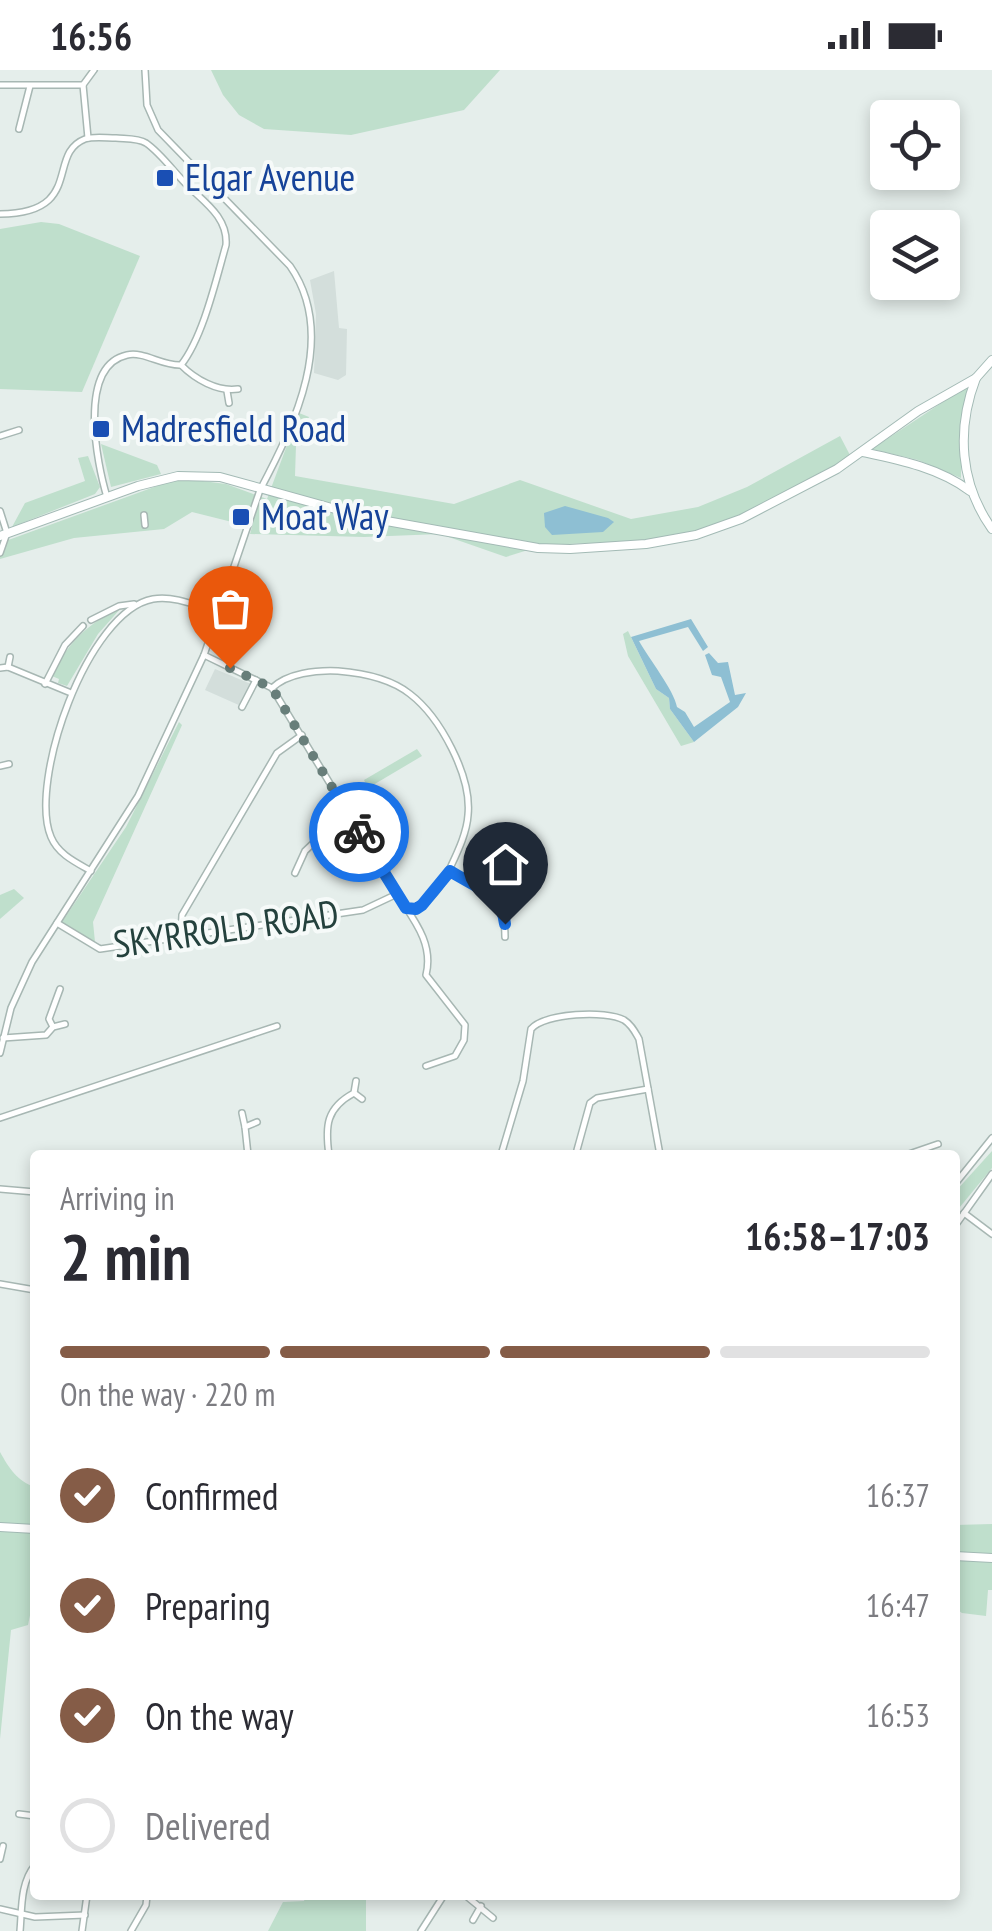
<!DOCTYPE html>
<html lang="en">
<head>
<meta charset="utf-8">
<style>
  body { margin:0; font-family:"PT Sans Narrow",sans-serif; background:#f7f7f7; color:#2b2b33; height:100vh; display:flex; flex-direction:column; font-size:38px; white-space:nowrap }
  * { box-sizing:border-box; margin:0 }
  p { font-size:32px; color:#7c7c81 }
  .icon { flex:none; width:55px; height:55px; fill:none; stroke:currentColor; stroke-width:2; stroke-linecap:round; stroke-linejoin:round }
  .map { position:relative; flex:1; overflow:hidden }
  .sheet { position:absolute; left:30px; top:1080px; width:930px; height:750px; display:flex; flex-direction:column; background:#fff; border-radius:10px; box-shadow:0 5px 15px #0003 }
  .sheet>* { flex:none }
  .controls { position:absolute; left:870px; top:30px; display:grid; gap:20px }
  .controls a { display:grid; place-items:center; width:90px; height:90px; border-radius:10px; background:#fff; box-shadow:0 5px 15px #0003; font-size:50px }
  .pin { position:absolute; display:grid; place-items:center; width:85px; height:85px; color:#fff; margin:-102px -42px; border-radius:50% 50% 50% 0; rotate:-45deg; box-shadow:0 0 10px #0007 }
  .pin .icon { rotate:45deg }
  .courier { position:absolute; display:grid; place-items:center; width:100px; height:100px; margin:-50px; border:8px solid #1a73e8; border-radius:50%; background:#fff; color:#222; box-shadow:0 2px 12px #0007 }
  .overview em { font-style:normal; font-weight:600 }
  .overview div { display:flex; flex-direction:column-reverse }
  .overview { display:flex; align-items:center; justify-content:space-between; height:170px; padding:0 30px }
  h1 { font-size:65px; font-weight:600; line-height:75px }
  .bar { display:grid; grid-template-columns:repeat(4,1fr); gap:15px 10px; align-content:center; height:120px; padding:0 30px }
  .bar i { height:12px; border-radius:8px; background:#e1e1e2 }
  .bar .active { background:#855c47 }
  .bar p { grid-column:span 4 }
  ol { padding:0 30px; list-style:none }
  li { display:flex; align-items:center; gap:30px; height:110px }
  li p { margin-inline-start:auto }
  li .icon { padding:10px; border-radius:50%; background:#855c47; color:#fff; stroke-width:4 }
  li:last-child { color:#7c7c81 }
  li i { width:55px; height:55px; border:5px solid #e1e1e2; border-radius:50% }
  .status { display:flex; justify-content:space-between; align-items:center; height:70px; padding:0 50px; background:#fff; direction:ltr }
  .status svg { height:28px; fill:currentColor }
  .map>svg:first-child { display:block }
  .built { fill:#d3dedb }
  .green { fill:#bfdfcc }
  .water { fill:#8ebfd3 }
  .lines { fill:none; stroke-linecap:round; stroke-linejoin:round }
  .street-casing { stroke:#a7b7b3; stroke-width:8 }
  .secondary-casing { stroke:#a3bab5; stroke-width:10 }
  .street { stroke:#fff; stroke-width:5 }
  .secondary { stroke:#fff; stroke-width:8 }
  .done { stroke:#687e7a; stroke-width:10; stroke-dasharray:0 18 }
  .route { stroke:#1a73e8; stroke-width:12 }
  .transit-dot { fill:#1a4fb4; stroke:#f6faf9; stroke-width:4 }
  .labels { text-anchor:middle; stroke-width:8; stroke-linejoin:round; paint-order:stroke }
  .transit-label { font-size:38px; fill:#164399; stroke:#f6faf9; text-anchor:start }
  .street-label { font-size:38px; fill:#24413d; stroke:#f6faf9 }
</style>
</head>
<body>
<div class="status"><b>16:56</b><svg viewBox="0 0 49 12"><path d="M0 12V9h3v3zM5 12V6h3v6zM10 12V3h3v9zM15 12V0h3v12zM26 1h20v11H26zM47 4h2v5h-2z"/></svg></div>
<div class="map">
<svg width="992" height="1861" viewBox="0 0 992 1861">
  <rect width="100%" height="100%" fill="#e5eeeb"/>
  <g class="built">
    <path d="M334 201 339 258 347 259 346 305 338 310 314 303 316 244 310 210Z"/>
    <path d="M215 599 251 614 241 636 205 620Z"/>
  </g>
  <g class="green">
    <path d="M211 0H500L464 40 351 65 264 59 239 45 223 25Z"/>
    <path d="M41 152 59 154 140 186 82 322 0 319V159Z"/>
    <path d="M970 314 961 361V408L918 390 872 379Z"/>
    <path d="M299 343 309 347 296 375 295 406 454 434 520 410 631 449 698 437 747 417 840 366 851 387 760 437 703 460 642 471 544 475 506 487 440 464 364 467 250 464 252 457 192 442 164 459 74 468 0 489V473L179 408 226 414 267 429Z"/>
    <path d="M101 374 157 395 161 404 111 417Z"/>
    <path d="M88 386 100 417 95 424 12 457 25 433 85 411 78 388Z"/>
    <path d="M121 538 98 564 67 616 58 613 59 609 52 606C67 573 88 553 121 538Z"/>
    <path d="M628 561 656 619 669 628 670 639 694 672 681 676 628 586 623 564Z"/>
    <path d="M179 652 182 655 93 852 95 872 62 852 126 757Z"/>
    <path d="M417 679 422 686 368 718 364 710Z"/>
    <path d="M14 819 24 828 0 849V825Z"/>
    <path d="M992 1081V1098L955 1143V1122Z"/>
    <path d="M0 1382C9 1398 17 1411 35 1417L34 1526 28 1555 11 1560 0 1669Z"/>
    <path d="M992 1454V1520H988L986 1546 962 1543 955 1538V1455Z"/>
    <path d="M306 1825H366V1861H268L283 1832 304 1831Z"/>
  </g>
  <g class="water">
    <path d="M565 436 608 448 614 452 603 462 552 465 545 457 544 443Z"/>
    <path d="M691 549 708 577 703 581 688 557 639 571C649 589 674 620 677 637L685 642 694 657 730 632 721 607 712 605 705 585 709 583 718 593 728 592 735 625 746 623 738 637 694 672 670 639 669 628 656 619 631 567Z"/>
  </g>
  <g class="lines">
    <g class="street-casing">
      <g id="street">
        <path d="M0 15H83"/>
        <path d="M19 59 30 16"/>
        <path d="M88 68 83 15 94 0"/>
        <path d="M0 144C85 143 46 84 85 69 94 66 106 68 116 68 125 69 138 68 146 73 162 84 176 105 190 118 207 134 228 149 226 175 216 210 203 267 181 295 162 296 144 281 127 285 77 296 97 394 107 427"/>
        <path d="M181 295C195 309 217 322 238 319"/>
        <path d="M227 321 229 333"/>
        <path d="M0 366 19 360"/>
        <path d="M0 441 7 463 0 483"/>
        <path d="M144 445 145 455"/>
        <path d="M91 550 119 536 134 534"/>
        <path d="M204 585 272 618 397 824C413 849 434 873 426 905L465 955 464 970 455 986 426 996"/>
        <path d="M8 597 10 587"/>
        <path d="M0 598 8 597 71 623"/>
        <path d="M45 614 65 575 83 556"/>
        <path d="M272 618C288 603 316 600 338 601 363 603 390 608 410 624 440 647 472 706 468 745 467 762 458 781 451 796 444 813 429 835 411 840"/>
        <path d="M242 637 256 610"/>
        <path d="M0 696 9 694"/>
        <path d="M91 801C75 792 58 784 51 767 28 713 87 541 153 529 175 525 199 537 220 543"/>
        <path d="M450 801C482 822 505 822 505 867"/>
        <path d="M295 803 305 781 347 741"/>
        <path d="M57 853 100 879 363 840 397 824"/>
        <path d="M181 867 182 845 277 683 302 665"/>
        <path d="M53 957 49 949 60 919"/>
        <path d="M3 968 46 965 53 957 65 954"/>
        <path d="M0 983 11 938 32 892 138 726 204 585 260 420C295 354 338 265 290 196L158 60 147 35 145 0"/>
        <path d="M354 1023 362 1029"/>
        <path d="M242 1043 245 1057"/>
        <path d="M0 1048 277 956"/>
        <path d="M577 1080 590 1033 597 1028 648 1019"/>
        <path d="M248 1085 245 1057 257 1052"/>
        <path d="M329 1085C325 1056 326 1038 354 1023L356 1011"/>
        <path d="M501 1085 523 1011 531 959C545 943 606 940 624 950 632 955 635 962 639 969L660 1085"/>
        <path d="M906 1085 938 1074"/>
        <path d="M955 1114 992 1068"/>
        <path d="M0 1119 35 1122"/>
        <path d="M964 1143 992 1164"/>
        <path d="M955 1156 992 1104"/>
        <path d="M0 1214 35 1220"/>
        <path d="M19 1744 35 1746"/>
        <path d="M0 1789 3 1776"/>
        <path d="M465 1825 493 1848"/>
        <path d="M0 1839 35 1847 85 1845"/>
        <path d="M473 1850 481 1836"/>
        <path d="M20 1861C22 1839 20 1813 35 1795"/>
        <path d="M82 1861 87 1825"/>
        <path d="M131 1861 146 1835 147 1825"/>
        <path d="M421 1861 444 1825"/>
      </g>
    </g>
    <g class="secondary-casing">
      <g id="secondary">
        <path d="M976 308C956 360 960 414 992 459"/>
        <path d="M863 382C900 390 939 398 970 421"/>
        <path d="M0 466 138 416 178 406 220 407 364 447 538 478 570 479 646 474 696 465 741 449 837 399 918 341 976 308 992 290"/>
        <path d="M0 1457 35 1459"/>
        <path d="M955 1486 992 1488"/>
      </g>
    </g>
    <use href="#street" class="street"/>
    <use href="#secondary" class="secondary"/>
  </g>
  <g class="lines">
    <path class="done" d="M230 598 272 618 359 762"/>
    <path class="route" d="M359 762 406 838 416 839 422 835 450 801C473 816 502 823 505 854"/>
  </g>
  <g class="transit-dot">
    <rect x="155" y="98" width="20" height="20" rx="5"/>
    <rect x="91" y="349" width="20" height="20" rx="5"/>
    <rect x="231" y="437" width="20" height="20" rx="5"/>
  </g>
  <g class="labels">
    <g class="transit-label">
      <text x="185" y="121">Elgar Avenue</text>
      <text x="121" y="372">Madresfield Road</text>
      <text x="261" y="460">Moat Way</text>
    </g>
    <g class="street-label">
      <text transform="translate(226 859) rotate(-8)" y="13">SKYRROLD ROAD</text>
    </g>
  </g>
</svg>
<div class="controls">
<a><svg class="icon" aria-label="locate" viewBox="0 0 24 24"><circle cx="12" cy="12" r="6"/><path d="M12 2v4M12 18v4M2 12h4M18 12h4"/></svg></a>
<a><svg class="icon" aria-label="layers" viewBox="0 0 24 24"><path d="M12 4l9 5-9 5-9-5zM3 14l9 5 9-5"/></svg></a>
</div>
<div class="pin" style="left:230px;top:598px;background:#ea580c"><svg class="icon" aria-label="bag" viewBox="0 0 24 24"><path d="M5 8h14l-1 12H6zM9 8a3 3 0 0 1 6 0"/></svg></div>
<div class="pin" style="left:505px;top:854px;background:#1f2937"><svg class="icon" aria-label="home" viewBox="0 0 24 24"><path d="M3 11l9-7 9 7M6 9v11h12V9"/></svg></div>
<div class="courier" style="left:359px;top:762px"><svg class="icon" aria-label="bike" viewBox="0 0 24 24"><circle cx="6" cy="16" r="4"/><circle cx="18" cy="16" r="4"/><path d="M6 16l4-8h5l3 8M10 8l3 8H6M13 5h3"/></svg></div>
<section class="sheet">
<div class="overview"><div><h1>2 min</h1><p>Arriving in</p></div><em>16:58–17:03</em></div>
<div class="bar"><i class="active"></i><i class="active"></i><i class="active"></i><i></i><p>On the way · 220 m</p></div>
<ol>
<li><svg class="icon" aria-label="check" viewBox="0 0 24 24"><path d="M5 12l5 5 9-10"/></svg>Confirmed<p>16:37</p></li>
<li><svg class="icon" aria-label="check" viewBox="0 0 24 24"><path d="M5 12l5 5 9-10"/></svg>Preparing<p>16:47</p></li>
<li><svg class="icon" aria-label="check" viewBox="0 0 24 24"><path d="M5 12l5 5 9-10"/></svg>On the way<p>16:53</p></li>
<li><i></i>Delivered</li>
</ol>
</section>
</div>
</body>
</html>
